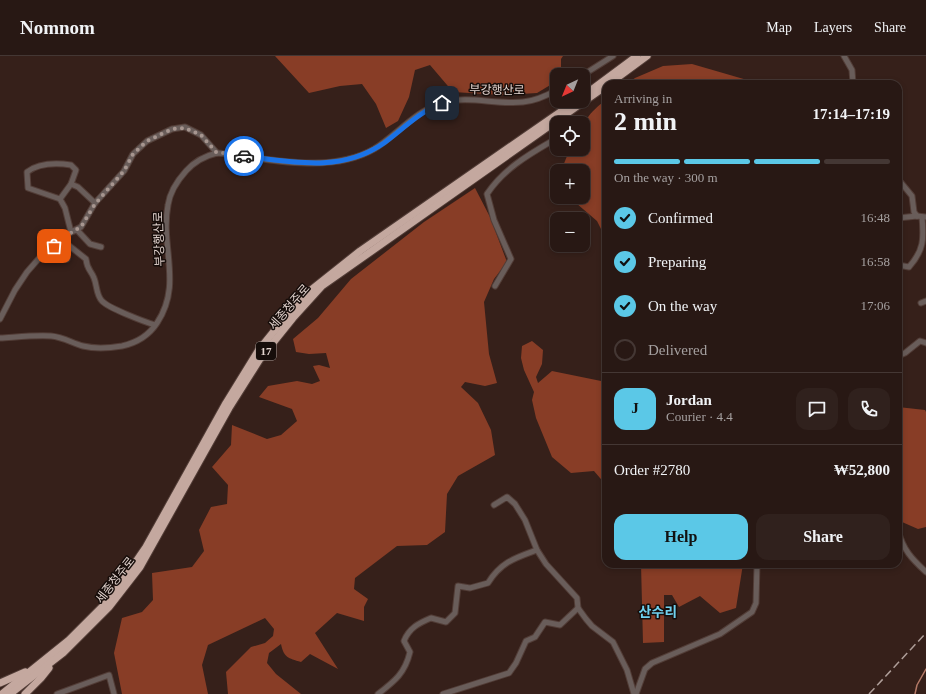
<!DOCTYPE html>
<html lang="en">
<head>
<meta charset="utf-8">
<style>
  body { margin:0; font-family:"Times New Roman","Noto Sans KR",serif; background:#30211d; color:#f1f3f6; height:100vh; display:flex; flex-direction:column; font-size:15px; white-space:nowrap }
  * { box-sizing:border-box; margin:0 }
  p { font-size:13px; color:#a5a0a0 }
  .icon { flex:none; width:22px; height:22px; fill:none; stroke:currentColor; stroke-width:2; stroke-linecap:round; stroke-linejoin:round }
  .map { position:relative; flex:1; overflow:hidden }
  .panel { position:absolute; left:602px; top:24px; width:300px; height:488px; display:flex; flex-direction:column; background:#281814; border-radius:12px; box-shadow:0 2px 6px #0003,0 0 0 1px #443734 }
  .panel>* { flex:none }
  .needle { width:26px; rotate:223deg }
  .tools { position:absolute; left:550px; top:12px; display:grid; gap:8px }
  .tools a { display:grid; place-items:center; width:40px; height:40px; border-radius:8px; background:#281814; box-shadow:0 2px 6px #0003,0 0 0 1px #443734; font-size:20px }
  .pin { position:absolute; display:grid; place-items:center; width:34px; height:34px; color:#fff; margin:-17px; border-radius:8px; box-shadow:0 2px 6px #0006 }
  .courier { position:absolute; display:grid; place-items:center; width:40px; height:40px; margin:-20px; border:3px solid #1a73e8; border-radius:50%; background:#fff; color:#222; box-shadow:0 1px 5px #0007 }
  .summary em { font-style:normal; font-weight:700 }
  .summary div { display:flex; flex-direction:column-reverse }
  .summary { display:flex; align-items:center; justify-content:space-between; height:68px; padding:0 12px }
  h1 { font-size:26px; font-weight:700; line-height:30px }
  .bar { display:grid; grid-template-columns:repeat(4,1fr); gap:6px 4px; align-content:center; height:48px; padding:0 12px }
  .bar i { height:5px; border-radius:3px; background:#443734 }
  .bar .selected { background:#5bc8e7 }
  .bar p { grid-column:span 4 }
  .line { display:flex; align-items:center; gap:10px; padding:0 12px; border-top:1px solid #443734 }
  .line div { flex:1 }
  .round { display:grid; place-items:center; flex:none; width:42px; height:42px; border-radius:12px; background:#30211d }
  ol { padding:0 12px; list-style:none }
  li { display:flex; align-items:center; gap:12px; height:44px }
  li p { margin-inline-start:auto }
  li .icon { padding:4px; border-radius:50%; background:#5bc8e7; color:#111; stroke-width:4 }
  li:last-child { color:#a5a0a0 }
  li i { width:22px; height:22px; border:2px solid #443734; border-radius:50% }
  .button { display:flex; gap:8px; margin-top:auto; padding:8px 12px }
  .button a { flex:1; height:46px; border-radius:12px; background:#5bc8e7; color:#111; font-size:16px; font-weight:700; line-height:46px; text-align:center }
  .button a+a { background:#30211d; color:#f1f3f6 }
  header { display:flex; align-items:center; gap:24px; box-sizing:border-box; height:56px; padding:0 20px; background:#281814; border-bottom:1px solid #443734 }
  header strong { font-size:19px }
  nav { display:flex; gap:22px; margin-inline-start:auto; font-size:14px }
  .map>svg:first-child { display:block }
  .forest { fill:#883d26 }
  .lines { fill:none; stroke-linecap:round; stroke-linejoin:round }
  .stream { stroke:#b47967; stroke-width:1.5 }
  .minor-casing { stroke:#523d37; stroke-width:7 }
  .highway-casing { stroke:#523d37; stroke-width:9 }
  .minor { stroke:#695d5a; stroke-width:5 }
  .highway { stroke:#c4a89f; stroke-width:7 }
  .rail { stroke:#ae9d98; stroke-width:1.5; stroke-dasharray:8 4; stroke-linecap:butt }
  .done { stroke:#a79690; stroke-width:4; stroke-dasharray:0 7.2 }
  .route { stroke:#1a73e8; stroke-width:5 }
  .labels { text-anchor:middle; stroke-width:3; stroke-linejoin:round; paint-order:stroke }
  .shield { fill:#160d0a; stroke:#a69995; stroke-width:1 }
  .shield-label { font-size:11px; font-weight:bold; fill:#e4d5d0 }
  .street-label { font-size:12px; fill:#e4d5d0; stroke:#160d0a }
  .quarter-label { font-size:14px; font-weight:bold; fill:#70d1ee; stroke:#160d0a }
</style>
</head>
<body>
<header>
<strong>Nomnom</strong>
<nav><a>Map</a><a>Layers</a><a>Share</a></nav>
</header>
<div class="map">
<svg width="926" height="638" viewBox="0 0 926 638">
  <rect width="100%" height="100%" fill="#36201a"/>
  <g class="forest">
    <path d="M275 0H563L561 3V19H557V25L537 37 502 39 453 36 430 9 415 14 409 41 398 65 386 72 376 48 362 28 340 30 309 37Z"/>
    <path d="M692 8 754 26 757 28H627L635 22 663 10Z"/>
    <path d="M606 44V183L597 165 569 141H583V115H561L567 100 588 90C587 88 584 85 583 82 579 66 595 52 606 44Z"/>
    <path d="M475 132 490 161 507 206 494 223 484 246 489 298 497 327 485 330 465 326 461 331 478 347 491 374 495 399 458 420 447 438 445 476 427 489 397 490 355 522 354 533 368 543 364 551V565L337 557 315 577 338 613 310 598 301 606C288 602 284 602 281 588L269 597 267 607 276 618 301 638H228L226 616 251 591 265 587 273 580 274 573 265 562 208 589 202 609 208 638H122L114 597 122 562 142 556 153 544 152 517 192 511 204 495 199 474 211 451 227 448 228 429 212 411 231 389 232 369 267 383 281 379 297 365 292 353 259 341 268 330 297 325 312 328 320 325 313 310 319 309 330 312 326 297 309 298 296 296 293 283 318 262 351 223 424 166Z"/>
    <path d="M532 285 543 294 542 308 536 321 538 327 552 315 606 326V429L594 415 571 417 552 401 536 362 532 344 534 336 524 314 521 302 522 290Z"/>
    <path d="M898 351 925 354 926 356V471L918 473 902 466 898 424Z"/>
    <path d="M641 508H743L736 552 720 557 700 540 679 551 672 539H664V586L643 587Z"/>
  </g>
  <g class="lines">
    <path class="stream" d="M915 638 917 629 926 613"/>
    <g class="minor-casing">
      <g id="minor">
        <path d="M844 0 852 14 853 28"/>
        <path d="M583 19 613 0"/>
        <path d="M898 123 912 140 914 156 917 160"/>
        <path d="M60 143 71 128"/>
        <path d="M95 147 78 131 71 128 76 114 71 109C57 107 39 107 27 116L28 132 60 143 65 152 71 176 77 174 90 188 101 191"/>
        <path d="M898 162 917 160 926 161"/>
        <path d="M62 184 86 203C87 214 91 214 94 222 97 229 96 239 102 245 108 252 145 266 155 269"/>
        <path d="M54 190 67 203"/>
        <path d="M898 209 909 211C924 194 924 183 922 161"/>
        <path d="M495 230 511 203 494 164 487 138C503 114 526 100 552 85"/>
        <path d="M921 247 926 245"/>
        <path d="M0 263 15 234 27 216 41 200 71 176 81 171 95 147 124 115 133 98 147 85 172 73 185 71 201 79 217 97"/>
        <path d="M0 282C17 281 35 279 51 280 63 281 72 287 83 290 95 293 110 292 122 290 136 287 149 279 157 267 183 228 160 191 168 149 170 135 177 125 186 115 195 105 204 100 217 97 266 102 329 119 374 93 397 79 415 55 442 47 468 39 496 49 523 46 535 45 546 40 557 34"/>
        <path d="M898 300 905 297 920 285 926 287"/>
        <path d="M494 449 507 441 515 448 525 464 537 494 546 508 577 542 578 552 586 563 592 570 613 586 627 614 634 638"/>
        <path d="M898 474C903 494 912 503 926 516"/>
        <path d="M57 638 109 619 114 638"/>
        <path d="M378 638C395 625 405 617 410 596L404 585C409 572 419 567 431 562L446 566 455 557 458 530 470 532 488 527C501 506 515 502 537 494"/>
        <path d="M443 638 509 617 516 607 526 585 535 581 545 566 560 569 578 552"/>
        <path d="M636 638 645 613 652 607 720 578 752 556 756 547 757 508"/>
      </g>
    </g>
    <g class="highway-casing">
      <g id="highway">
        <path d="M609 28 647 0"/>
        <path d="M583 40 637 0"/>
        <path d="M0 627 25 616"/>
        <path d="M2 638 69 584 111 542 146 491 226 347 258 295 283 264 311 234 360 195 576 45"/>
        <path d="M10 638 63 597 109 551 140 511 229 352 260 303 293 262 322 230 606 30"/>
        <path d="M25 638 41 622 49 612"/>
      </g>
    </g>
    <use href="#minor" class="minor"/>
    <use href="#highway" class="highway"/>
    <path class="rail" d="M869 638 926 577"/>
  </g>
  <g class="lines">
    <path class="done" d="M54 190 72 176 81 171 95 148 124 115 133 98 147 85 172 73 185 72 201 79 216 96 244 100"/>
    <path class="route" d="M244 100C292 106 341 117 384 87 403 73 419 56 442 47"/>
  </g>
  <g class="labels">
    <rect class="shield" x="256" y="286" width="20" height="18" rx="3"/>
    <g class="shield-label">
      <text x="266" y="299">17</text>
    </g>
    <g class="street-label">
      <text transform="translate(497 34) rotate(1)" y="4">부강행산로</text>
      <text transform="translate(159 183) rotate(-92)" y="4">부강행산로</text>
      <text transform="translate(289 251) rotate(-49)" y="4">세종청주로</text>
      <text transform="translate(115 524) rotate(-52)" y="4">세종청주로</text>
    </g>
    <g class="quarter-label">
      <text x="658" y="561">산수리</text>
    </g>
  </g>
</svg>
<div class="tools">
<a><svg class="needle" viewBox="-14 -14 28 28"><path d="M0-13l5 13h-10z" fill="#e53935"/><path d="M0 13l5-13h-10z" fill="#a5a0a0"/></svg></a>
<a><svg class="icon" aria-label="locate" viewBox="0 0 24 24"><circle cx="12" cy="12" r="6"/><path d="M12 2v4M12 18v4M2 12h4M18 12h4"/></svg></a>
<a>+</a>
<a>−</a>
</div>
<div class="pin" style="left:54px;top:190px;background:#ea580c"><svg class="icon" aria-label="bag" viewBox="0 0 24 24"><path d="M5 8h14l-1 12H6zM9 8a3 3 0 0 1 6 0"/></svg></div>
<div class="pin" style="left:442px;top:47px;background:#1f2937"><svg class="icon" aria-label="home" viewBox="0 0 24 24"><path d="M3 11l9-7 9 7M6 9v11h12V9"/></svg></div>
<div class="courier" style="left:244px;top:100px"><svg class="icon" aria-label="car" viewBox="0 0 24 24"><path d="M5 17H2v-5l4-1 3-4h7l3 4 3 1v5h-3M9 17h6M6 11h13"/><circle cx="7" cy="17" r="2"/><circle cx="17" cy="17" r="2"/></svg></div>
<section class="panel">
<div class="summary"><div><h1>2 min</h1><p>Arriving in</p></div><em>17:14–17:19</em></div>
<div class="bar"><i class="selected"></i><i class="selected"></i><i class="selected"></i><i></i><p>On the way · 300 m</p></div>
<ol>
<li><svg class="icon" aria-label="check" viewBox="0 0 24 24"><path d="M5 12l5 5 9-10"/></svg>Confirmed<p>16:48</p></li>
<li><svg class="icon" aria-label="check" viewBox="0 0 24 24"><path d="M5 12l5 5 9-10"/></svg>Preparing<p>16:58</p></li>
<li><svg class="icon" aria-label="check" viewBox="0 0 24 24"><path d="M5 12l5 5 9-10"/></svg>On the way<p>17:06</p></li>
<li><i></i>Delivered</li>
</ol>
<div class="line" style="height:72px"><b class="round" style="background:#5bc8e7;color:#111">J</b><div><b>Jordan</b><p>Courier · 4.4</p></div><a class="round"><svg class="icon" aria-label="chat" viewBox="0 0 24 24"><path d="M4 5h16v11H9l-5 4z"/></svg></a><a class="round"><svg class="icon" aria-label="phone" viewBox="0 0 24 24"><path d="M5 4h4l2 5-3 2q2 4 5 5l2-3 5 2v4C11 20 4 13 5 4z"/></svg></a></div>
<div class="line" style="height:52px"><div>Order #2780</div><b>₩52,800</b></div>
<div class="button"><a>Help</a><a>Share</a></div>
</section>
</div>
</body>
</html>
